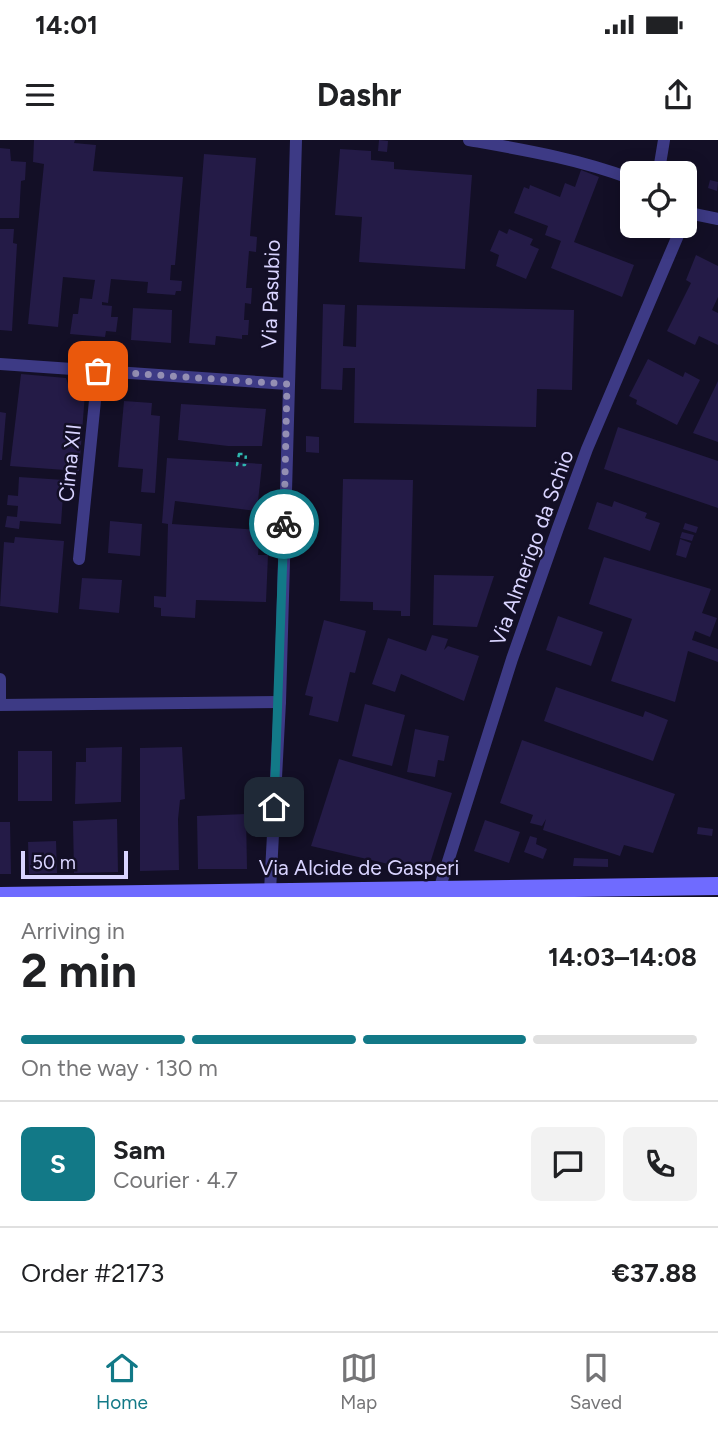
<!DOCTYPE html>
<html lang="en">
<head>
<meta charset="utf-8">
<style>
  body { margin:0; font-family:Figtree,sans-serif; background:#f2f2f2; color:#202124; height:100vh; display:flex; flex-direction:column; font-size:26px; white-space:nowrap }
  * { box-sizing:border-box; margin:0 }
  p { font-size:23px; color:#757577 }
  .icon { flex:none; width:38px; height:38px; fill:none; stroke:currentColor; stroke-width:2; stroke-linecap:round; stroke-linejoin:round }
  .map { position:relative; height:757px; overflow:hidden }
  .panel { display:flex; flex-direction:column; background:#fff; flex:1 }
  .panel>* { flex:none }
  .controls { position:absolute; left:620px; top:21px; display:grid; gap:14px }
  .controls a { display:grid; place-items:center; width:77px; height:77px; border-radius:10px; background:#fff; box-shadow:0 4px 18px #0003; font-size:35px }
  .scale { position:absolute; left:21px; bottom:18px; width:107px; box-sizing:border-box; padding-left:7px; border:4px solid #d9d4ff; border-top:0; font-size:19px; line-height:24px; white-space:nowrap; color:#d9d4ff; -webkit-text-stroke:5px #130f26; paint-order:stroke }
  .pin { position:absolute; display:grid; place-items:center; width:60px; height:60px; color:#fff; margin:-30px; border-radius:14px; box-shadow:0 4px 10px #0006 }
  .courier { position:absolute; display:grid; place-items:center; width:70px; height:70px; margin:-35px; border:5px solid #127987; border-radius:50%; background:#fff; color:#222; box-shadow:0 2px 9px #0007 }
  .head em { font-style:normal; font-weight:700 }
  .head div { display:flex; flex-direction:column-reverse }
  .head { display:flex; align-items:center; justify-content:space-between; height:119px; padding:0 21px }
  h1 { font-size:46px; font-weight:700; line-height:52px }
  .bar { display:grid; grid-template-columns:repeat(4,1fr); gap:10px 7px; align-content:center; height:84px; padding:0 21px }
  .bar i { height:9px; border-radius:5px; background:#e0e0e0 }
  .bar .current { background:#127987 }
  .bar p { grid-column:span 4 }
  .line { display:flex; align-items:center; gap:18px; padding:0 21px; border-top:2px solid #e0e0e0 }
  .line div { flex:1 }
  .round { display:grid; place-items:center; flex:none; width:74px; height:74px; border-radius:10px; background:#f2f2f2 }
  .status { display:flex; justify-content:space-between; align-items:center; height:49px; padding:0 35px; background:#fff; direction:ltr }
  .status svg { height:19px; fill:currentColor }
  header { display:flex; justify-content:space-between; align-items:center; height:91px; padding:0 21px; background:#fff; font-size:32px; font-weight:700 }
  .menu { display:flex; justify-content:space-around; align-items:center; height:98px; border-top:2px solid #e0e0e0; background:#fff; font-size:19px; color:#757577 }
  .menu a { display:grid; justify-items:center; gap:4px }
  .menu .current { color:#127987 }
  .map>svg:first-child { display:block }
  .building { fill:#241b47 }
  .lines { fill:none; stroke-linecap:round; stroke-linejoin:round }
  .path { stroke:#2fb8b0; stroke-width:2.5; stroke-dasharray:3.5 5; stroke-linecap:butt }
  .street { stroke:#3d3a85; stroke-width:12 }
  .secondary { stroke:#6f6bff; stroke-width:18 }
  .done { stroke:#948fb3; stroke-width:7; stroke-dasharray:0 12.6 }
  .route { stroke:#127987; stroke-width:9 }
  .labels { text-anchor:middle; stroke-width:5; stroke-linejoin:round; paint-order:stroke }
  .street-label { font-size:21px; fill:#d9d4ff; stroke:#130f26 }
</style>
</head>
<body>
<div class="status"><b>14:01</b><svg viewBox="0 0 49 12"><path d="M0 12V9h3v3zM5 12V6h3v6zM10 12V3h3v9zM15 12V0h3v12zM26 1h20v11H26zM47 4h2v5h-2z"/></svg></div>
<header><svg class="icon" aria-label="menu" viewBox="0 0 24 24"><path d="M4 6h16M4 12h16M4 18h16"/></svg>Dashr<svg class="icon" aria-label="share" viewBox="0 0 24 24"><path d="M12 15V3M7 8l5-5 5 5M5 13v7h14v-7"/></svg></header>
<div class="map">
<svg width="718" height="757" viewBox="0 0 718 757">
  <rect width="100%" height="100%" fill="#130f26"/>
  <g class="building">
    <path d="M34 0H75L74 3 96 5 93 31 183 37 175 125H171L170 140 182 141 181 151H176L175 155 147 153 148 142 111 139 108 163 102 162V165L112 166 111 177H118L116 192 106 191 105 197 70 194 73 174H78L80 158 92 159 95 140 63 137 58 187 28 184 44 24 33 22Z"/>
    <path d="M379 0 388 1 387 12 378 11Z"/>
    <path d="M0 8 10 9 11 21 26 22 25 40 21 41 19 78H0Z"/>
    <path d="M340 9 371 11V20L394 22V29L472 35 465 129 359 122 362 77 335 75Z"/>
    <path d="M204 14 256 18 250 96 257 97 256 112 249 111 246 148H252L251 164 245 163 244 180H249L248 195H242V199L216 196 215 205 189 203Z"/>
    <path d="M581 30 599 37 574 102 634 125 622 157 551 128 561 101 545 95 548 86 514 73 524 47 529 49 530 45 560 57 565 43 575 47Z"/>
    <path d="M710 40 718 42 717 51 708 48Z"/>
    <path d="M0 89H14L13 103 17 104 12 191 0 190Z"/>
    <path d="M509 89 533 99 530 105 539 109 526 139 496 126 499 115 490 111 499 90 507 94Z"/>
    <path d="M696 115 718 126V157L712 170 718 173V205L699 196 695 205 667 191 691 143 686 140Z"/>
    <path d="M323 164 345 165 343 206 356 207 357 165 574 170 572 250 537 249 536 287 354 283 355 228H343L342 250 321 249Z"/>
    <path d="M133 168 172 170 171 203 131 200Z"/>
    <path d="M648 219 683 237 685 232 700 240 677 285 636 264 637 260 629 256Z"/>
    <path d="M21 234 66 238 68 244 78 239 86 240 79 331 10 326Z"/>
    <path d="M718 241V302L693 293Z"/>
    <path d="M124 261 152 263 151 275 160 276 155 353 141 352 143 329 118 327Z"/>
    <path d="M181 264 266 269 262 306H228L178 300Z"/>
    <path d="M0 272 6 273 2 320H0Z"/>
    <path d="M618 287 718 321V368L604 329Z"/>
    <path d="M306 296 319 297V313L306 312Z"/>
    <path d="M167 318 262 324 257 371 175 361 172 384 260 390 258 415H268L266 462 196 460 195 478 161 476V468L154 467V456L166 457 168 384 162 383Z"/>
    <path d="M19 337 64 340 61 384 20 381 19 389 5 387 7 376 17 377 18 366 7 365 8 355 18 356Z"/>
    <path d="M343 339 413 340 410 476H401V471L373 470V462L340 461Z"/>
    <path d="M614 361 647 373 645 378 660 383 650 411 588 389 597 362 612 367Z"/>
    <path d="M110 381 142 384 140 416 108 413Z"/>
    <path d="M685 383 698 387 696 393 683 389Z"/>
    <path d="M682 392 694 395 692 401 680 398Z"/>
    <path d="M15 397 64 401 58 473 0 466 4 402 14 403Z"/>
    <path d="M680 399 691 403 686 418 676 415Z"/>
    <path d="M604 417 711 449 702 473 717 478 710 497 695 491 692 500 718 509V522L688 511 675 562 611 541 632 479 589 464Z"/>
    <path d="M434 435 494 436 477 487 433 485Z"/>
    <path d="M82 438 122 440 119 473 79 469Z"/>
    <path d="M558 476 603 492 591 526 546 510Z"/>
    <path d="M324 480 366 491 355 533 350 532 338 582 309 575 313 557 305 555Z"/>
    <path d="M432 495 448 499 444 510 448 506 479 516 464 561 401 534 395 552 372 544 388 498 426 511Z"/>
    <path d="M556 547 643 577 645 571 668 580 653 621 544 581Z"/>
    <path d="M365 564 405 575 392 626 352 616Z"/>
    <path d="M415 589 449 596 444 621 438 620 435 637 407 632Z"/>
    <path d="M522 600 675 654 653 713 624 705 620 716 543 690 546 679 542 686 530 683 533 675 500 663Z"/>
    <path d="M122 607 121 662 75 664 76 622H86V608Z"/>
    <path d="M182 607 185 659 180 660 178 679 179 730 140 731V608Z"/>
    <rect x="18" y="611" width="34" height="50"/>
    <path d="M339 619 452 653 427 733 311 706Z"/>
    <path d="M246 674 247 729H198L197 676Z"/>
    <path d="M117 679 118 732 74 733 73 681Z"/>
    <path d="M485 680 520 692 509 723 474 711Z"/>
    <path d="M0 682H10L11 734H0Z"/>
    <path d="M698 687 713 689 712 696 697 694Z"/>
    <path d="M530 696 537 698 536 704 547 709 543 719 524 712Z"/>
    <path d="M56 701 57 733 29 734 28 702Z"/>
    <path d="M574 718 608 719V727L573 726Z"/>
  </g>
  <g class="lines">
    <path class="path" d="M239 314H246L245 325H237Z"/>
    <g class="street">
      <path d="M469 0C525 10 579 19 632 39"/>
      <path d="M664 0 660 24 665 33"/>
      <path d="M684 72 718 79"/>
      <path d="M0 224 287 244"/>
      <path d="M79 419 98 231"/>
      <path d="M0 539V565L280 562"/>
      <path d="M439 750 512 519 558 388 587 309 682 86"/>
      <path d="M270 751 280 562 296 0"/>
    </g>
    <path class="secondary" d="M0 756 718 746"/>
  </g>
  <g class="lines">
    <path class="done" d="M98 231 287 244 284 384"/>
    <path class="route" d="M274 667 284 384"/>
  </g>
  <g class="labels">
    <g class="street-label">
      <text transform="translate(271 154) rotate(-88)" y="7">Via Pasubio</text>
      <text transform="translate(70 323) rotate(-84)" y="7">Cima XII</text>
      <text transform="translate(532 408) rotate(-70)" y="7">Via Almerigo da Schio</text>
      <text x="359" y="735">Via Alcide de Gasperi</text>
    </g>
  </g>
</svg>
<div class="controls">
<a><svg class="icon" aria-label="locate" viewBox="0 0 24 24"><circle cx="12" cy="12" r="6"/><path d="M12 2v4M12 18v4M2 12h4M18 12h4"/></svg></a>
</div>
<div class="scale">50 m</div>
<div class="pin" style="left:98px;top:231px;background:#ea580c"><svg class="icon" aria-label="bag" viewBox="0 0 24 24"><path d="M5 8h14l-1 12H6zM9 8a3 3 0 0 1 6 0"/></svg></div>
<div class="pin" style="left:274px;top:667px;background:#1f2937"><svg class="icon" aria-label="home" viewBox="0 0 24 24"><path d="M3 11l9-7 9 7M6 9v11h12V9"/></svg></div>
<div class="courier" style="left:284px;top:384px"><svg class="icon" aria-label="bike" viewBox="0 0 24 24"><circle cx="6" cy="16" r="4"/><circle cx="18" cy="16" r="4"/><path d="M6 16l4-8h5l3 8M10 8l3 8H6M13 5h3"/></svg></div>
</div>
<section class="panel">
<div class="head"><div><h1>2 min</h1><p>Arriving in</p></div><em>14:03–14:08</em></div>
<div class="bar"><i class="current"></i><i class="current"></i><i class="current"></i><i></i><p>On the way · 130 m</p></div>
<div class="line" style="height:126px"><b class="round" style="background:#127987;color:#fff">S</b><div><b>Sam</b><p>Courier · 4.7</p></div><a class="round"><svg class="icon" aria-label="chat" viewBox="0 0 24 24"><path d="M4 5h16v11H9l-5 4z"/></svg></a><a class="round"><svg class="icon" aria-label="phone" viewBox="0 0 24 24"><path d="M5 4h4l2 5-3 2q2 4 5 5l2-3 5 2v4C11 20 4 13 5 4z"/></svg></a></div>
<div class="line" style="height:91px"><div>Order #2173</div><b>€37.88</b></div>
</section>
<nav class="menu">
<a class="current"><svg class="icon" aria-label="home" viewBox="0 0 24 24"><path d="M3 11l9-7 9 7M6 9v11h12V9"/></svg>Home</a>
<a><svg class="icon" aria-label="map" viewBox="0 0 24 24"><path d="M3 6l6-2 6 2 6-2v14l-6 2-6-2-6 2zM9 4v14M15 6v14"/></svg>Map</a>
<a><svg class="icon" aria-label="saved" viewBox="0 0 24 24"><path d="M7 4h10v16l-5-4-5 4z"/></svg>Saved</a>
</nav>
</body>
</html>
